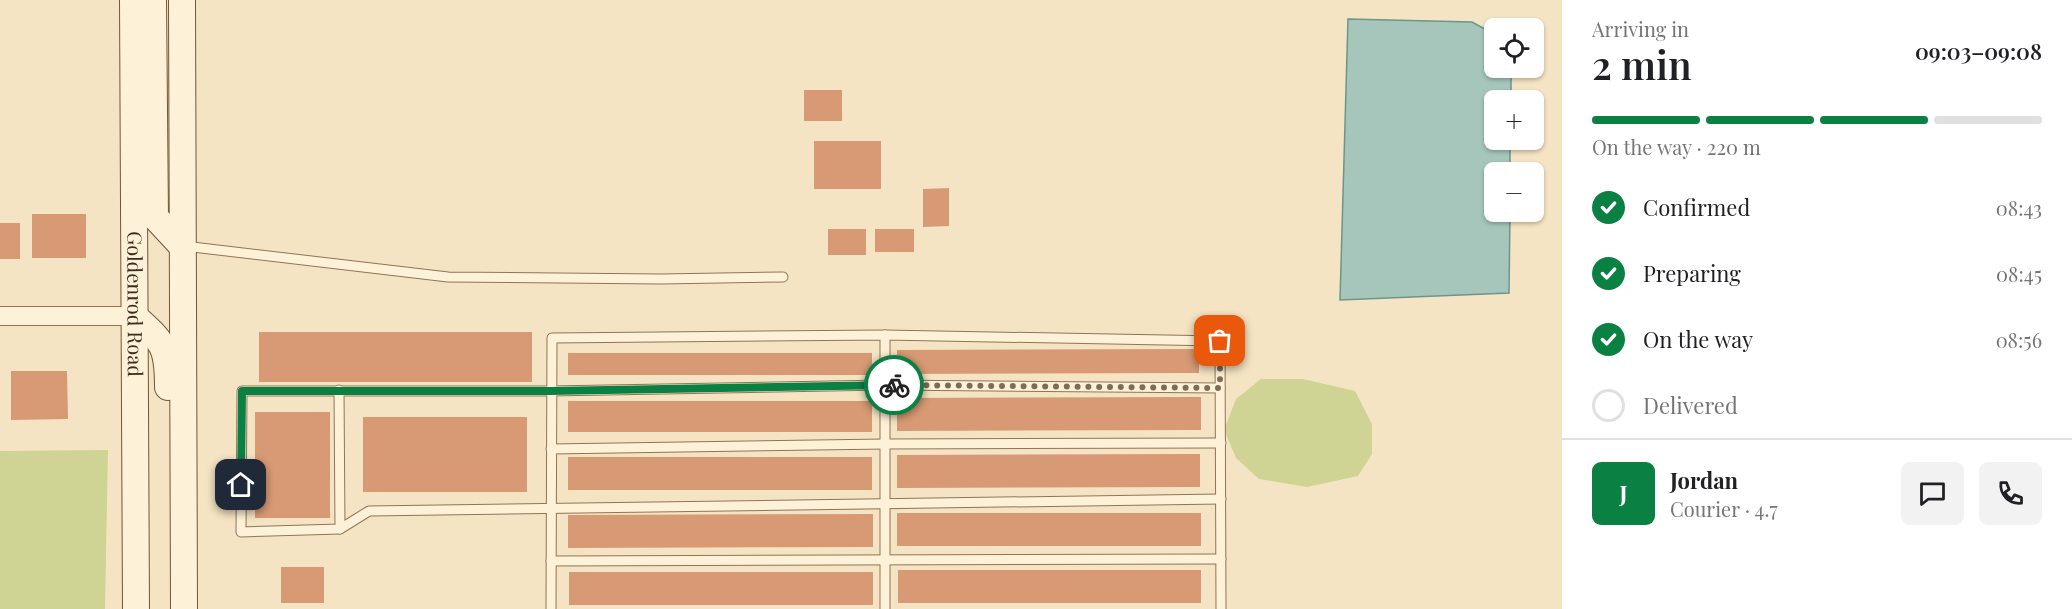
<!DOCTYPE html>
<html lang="en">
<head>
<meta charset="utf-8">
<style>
  body { margin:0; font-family:"Playfair Display",serif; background:#f2f2f2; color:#202124; height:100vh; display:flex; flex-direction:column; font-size:22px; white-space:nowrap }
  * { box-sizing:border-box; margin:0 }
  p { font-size:20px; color:#757577 }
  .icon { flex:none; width:33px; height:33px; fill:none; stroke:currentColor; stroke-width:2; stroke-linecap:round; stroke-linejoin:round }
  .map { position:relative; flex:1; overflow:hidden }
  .drawer { display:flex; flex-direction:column; background:#fff; width:510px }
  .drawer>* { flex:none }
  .fabs { position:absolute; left:1484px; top:18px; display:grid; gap:12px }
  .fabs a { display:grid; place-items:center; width:60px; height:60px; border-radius:9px; background:#fff; box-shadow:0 2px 4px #0004; font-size:30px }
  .pin { position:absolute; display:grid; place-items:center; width:51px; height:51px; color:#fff; margin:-26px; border-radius:12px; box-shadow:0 3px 9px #0006 }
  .courier { position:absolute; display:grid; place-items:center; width:60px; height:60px; margin:-30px; border:4px solid #0b8043; border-radius:50%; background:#fff; color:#222; box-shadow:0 2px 8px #0007 }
  .overview em { font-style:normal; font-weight:600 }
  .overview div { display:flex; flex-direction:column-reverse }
  .overview { display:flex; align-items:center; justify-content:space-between; height:102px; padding:0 30px }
  h1 { font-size:39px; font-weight:600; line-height:45px }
  .bar { display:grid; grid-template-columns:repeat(4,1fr); gap:9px 6px; align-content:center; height:72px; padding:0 30px }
  .bar i { height:8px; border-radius:4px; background:#e0e0e0 }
  .bar .current { background:#0b8043 }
  .bar p { grid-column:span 4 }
  .line { display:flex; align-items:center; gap:15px; padding:0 30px; border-top:2px solid #e0e0e0 }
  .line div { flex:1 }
  .round { display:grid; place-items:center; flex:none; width:63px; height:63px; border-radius:9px; background:#f2f2f2 }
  ol { padding:0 30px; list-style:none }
  li { display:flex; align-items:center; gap:18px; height:66px }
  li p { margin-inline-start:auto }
  li .icon { padding:6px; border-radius:50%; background:#0b8043; color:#fff; stroke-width:4 }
  li:last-child { color:#757577 }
  li i { width:33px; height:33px; border:3px solid #e0e0e0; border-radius:50% }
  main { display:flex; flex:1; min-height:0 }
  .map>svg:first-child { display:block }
  .green { fill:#cfd495 }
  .water { fill:#a6c6bc; stroke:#6b968a; stroke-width:1.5 }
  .building { fill:#d79a74 }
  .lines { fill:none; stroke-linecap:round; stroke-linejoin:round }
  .lane-casing { stroke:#917457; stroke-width:11 }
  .street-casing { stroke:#917457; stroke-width:20 }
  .secondary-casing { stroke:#73553a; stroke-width:28 }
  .lane { stroke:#fdf1d8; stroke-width:9 }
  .street { stroke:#fdf1d8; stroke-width:18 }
  .secondary { stroke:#fdf1d8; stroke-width:26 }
  .done { stroke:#7e6c57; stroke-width:6; stroke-dasharray:0 10.8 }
  .route { stroke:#0b8043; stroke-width:8 }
  .labels { text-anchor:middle; stroke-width:4.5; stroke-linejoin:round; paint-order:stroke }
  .street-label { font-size:20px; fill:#3f2c1d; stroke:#faeed4 }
</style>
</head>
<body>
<main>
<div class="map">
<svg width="1562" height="609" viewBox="0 0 1562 609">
  <rect width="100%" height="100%" fill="#f4e4c3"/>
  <g class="green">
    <path d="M1261 379H1303L1355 391 1372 424V454L1358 476 1307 487 1259 479 1236 458 1224 430 1236 399Z"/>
    <path d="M108 450 105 609H0V451Z"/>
  </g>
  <path class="water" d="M1348 19 1472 22 1494 34V68H1511V100H1494V140H1510V172H1494V212H1510L1509 293 1340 300Z"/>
  <g class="building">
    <rect x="804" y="90" width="38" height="31"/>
    <rect x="814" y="141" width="67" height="48"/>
    <path d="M949 188V226L923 227V189Z"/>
    <rect x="32" y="214" width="54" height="44"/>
    <rect x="0" y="223" width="20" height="36"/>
    <rect x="828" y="229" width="38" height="26"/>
    <rect x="875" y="229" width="39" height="23"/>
    <rect x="259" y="332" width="273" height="50"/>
    <path d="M1199 349V373L897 374V350Z"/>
    <rect x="568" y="353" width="304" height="22"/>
    <path d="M11 371H67L68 419 11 420Z"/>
    <path d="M1201 397V430L897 431V398Z"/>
    <rect x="568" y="401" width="304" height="31"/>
    <rect x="255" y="412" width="75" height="106"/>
    <rect x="363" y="417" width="164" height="75"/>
    <path d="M1200 454V487L897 488V455Z"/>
    <rect x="568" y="457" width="304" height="33"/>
    <rect x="897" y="513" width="304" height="33"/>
    <path d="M873 514V547L568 548V515Z"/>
    <rect x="281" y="567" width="43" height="36"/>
    <rect x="898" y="570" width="303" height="33"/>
    <rect x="569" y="572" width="304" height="33"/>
  </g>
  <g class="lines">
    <g class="lane-casing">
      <g id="lane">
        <path d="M184 246 448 277 661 279 783 277"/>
        <path d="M885 335V609"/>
        <path d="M1220 388 885 385 550 391H242L241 532 340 529 369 511 1221 499"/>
        <path d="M339 390 340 529"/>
        <path d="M551 449 886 444 1221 443"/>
        <path d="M551 561 1221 559"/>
        <path d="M551 609 552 338 885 335 1220 341 1221 609"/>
      </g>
    </g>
    <g class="street-casing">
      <path id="street" d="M0 316H134"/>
    </g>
    <g class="secondary-casing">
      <g id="secondary">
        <path id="s1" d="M133 0 136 609"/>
        <path d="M153 0 155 217 182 246"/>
        <path d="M182 0 184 609"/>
        <path d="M134 316C163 342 168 346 168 387"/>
      </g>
    </g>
    <use href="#lane" class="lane"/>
    <use href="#street" class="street"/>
    <use href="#secondary" class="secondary"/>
  </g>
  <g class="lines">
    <path class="done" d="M894 385 1220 388V341"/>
    <path class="route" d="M241 485 242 391H550L894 385"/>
  </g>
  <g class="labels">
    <g class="street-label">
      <text dy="7" stroke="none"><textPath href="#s1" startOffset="304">Goldenrod Road</textPath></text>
    </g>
  </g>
</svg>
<div class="fabs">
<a><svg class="icon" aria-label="locate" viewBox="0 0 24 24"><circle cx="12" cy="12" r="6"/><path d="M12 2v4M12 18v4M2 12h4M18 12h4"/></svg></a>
<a>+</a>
<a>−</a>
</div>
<div class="pin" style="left:1220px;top:341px;background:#ea580c"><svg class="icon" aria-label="bag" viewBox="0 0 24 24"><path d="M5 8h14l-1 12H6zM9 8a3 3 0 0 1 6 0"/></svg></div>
<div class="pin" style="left:241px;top:485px;background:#1f2937"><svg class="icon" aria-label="home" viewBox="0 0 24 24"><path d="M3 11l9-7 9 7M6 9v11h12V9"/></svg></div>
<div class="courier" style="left:894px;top:385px"><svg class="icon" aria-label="bike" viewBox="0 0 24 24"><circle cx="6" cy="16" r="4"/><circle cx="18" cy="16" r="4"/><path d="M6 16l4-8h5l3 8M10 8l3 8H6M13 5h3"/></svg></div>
</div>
<section class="drawer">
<div class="overview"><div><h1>2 min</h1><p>Arriving in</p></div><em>09:03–09:08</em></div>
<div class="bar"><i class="current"></i><i class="current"></i><i class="current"></i><i></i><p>On the way · 220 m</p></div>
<ol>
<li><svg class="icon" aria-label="check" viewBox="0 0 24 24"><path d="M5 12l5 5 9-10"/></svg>Confirmed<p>08:43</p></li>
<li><svg class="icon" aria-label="check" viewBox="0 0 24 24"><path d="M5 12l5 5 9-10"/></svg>Preparing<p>08:45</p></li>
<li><svg class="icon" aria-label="check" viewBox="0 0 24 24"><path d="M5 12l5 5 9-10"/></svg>On the way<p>08:56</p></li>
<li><i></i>Delivered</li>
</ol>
<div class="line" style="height:108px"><b class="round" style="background:#0b8043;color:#fff">J</b><div><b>Jordan</b><p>Courier · 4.7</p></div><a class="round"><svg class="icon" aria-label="chat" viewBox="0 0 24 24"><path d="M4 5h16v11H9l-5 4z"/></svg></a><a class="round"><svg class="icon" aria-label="phone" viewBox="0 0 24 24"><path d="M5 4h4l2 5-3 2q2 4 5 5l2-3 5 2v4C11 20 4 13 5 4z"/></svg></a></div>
</section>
</main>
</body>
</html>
